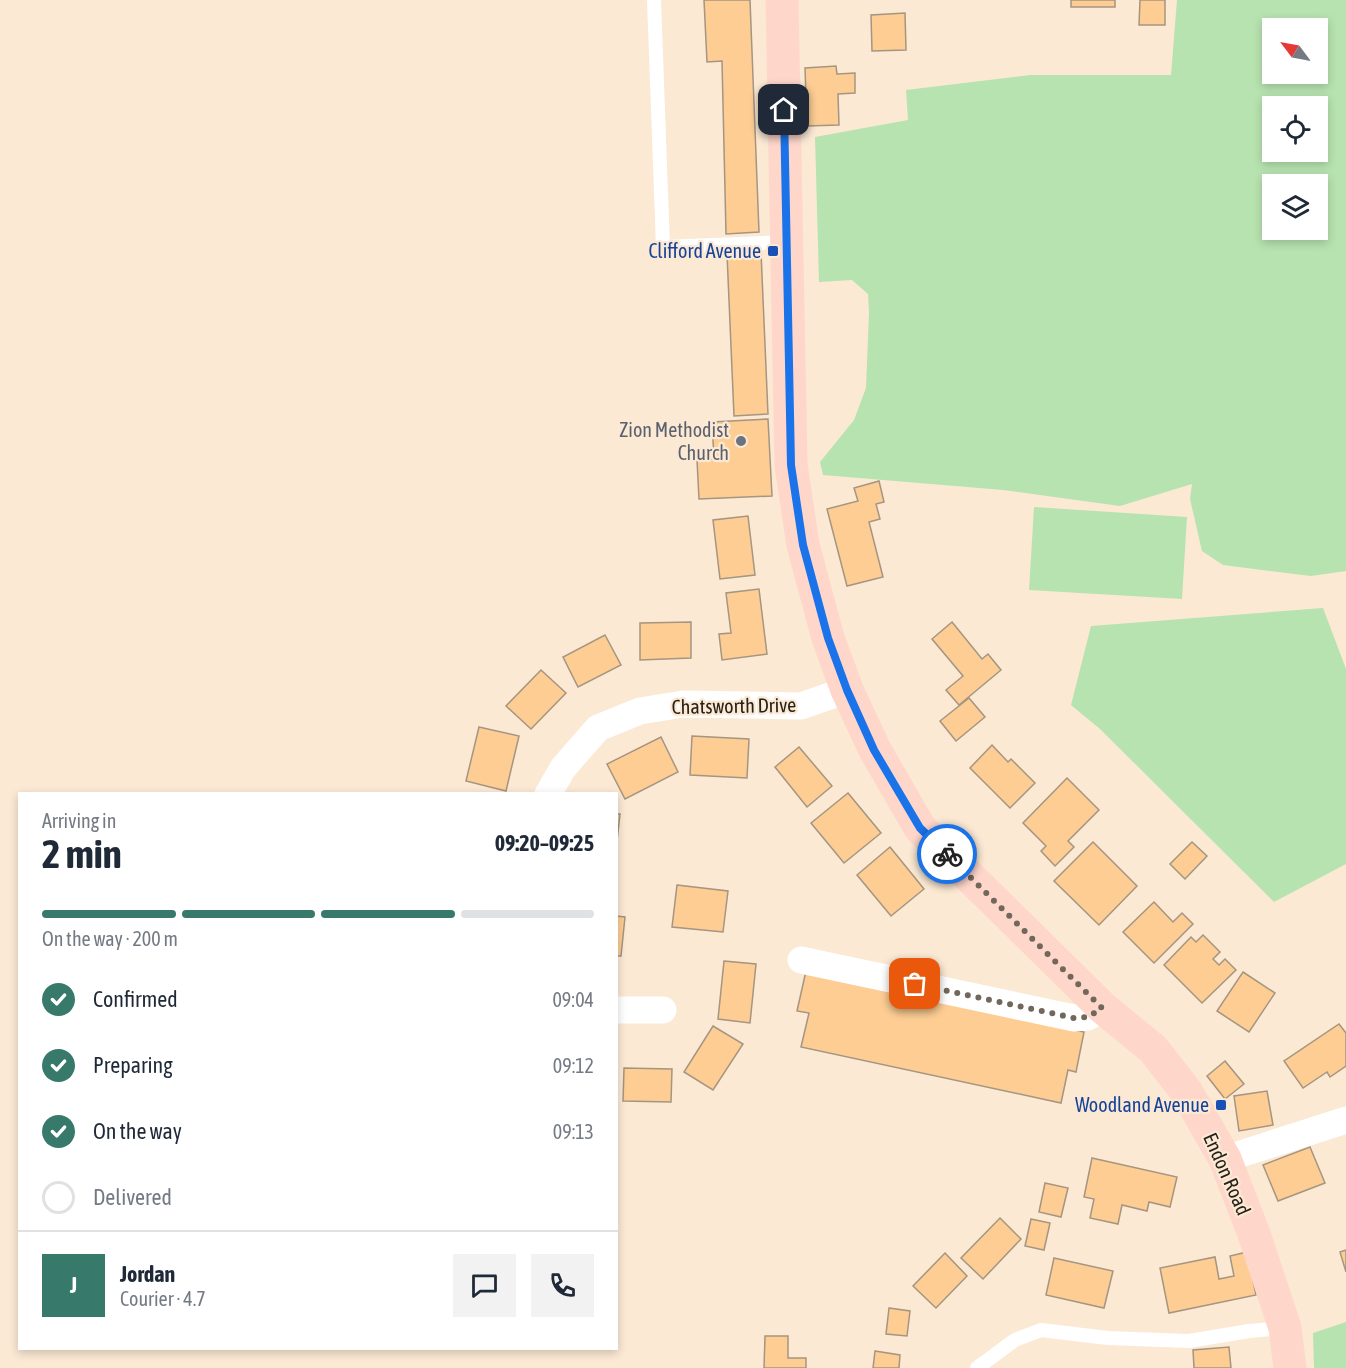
<!DOCTYPE html>
<html lang="en">
<head>
<meta charset="utf-8">
<style>
  body { margin:0; font-family:"Asap Condensed",sans-serif; background:#f2f2f3; color:#1f2937; height:100vh; display:flex; flex-direction:column; font-size:22px; white-space:nowrap }
  * { box-sizing:border-box; margin:0 }
  p { font-size:20px; color:#747a83 }
  .icon { flex:none; width:33px; height:33px; fill:none; stroke:currentColor; stroke-width:2; stroke-linecap:round; stroke-linejoin:round }
  .map { position:relative; flex:1; overflow:hidden }
  .details { position:absolute; left:18px; top:792px; width:600px; height:558px; display:flex; flex-direction:column; background:#fff; border-radius:0px; box-shadow:0 3px 9px #0003 }
  .details>* { flex:none }
  .needle { width:39px; rotate:302deg }
  .buttons { position:absolute; left:1262px; top:18px; display:grid; gap:12px }
  .buttons a { display:grid; place-items:center; width:66px; height:66px; border-radius:0px; background:#fff; box-shadow:0 3px 9px #0003; font-size:30px }
  .pin { position:absolute; display:grid; place-items:center; width:51px; height:51px; color:#fff; margin:-26px; border-radius:12px; box-shadow:0 3px 9px #0006 }
  .courier { position:absolute; display:grid; place-items:center; width:60px; height:60px; margin:-30px; border:4px solid #1a73e8; border-radius:50%; background:#fff; color:#222; box-shadow:0 2px 8px #0007 }
  .head em { font-style:normal; font-weight:700 }
  .head div { display:flex; flex-direction:column-reverse }
  .head { display:flex; align-items:center; justify-content:space-between; height:102px; padding:0 24px }
  h1 { font-size:39px; font-weight:700; line-height:45px }
  .bar { display:grid; grid-template-columns:repeat(4,1fr); gap:9px 6px; align-content:center; height:72px; padding:0 24px }
  .bar i { height:8px; border-radius:4px; background:#e0e1e3 }
  .bar .current { background:#377a6b }
  .bar p { grid-column:span 4 }
  .line { display:flex; align-items:center; gap:15px; padding:0 24px; border-top:2px solid #e0e1e3 }
  .line div { flex:1 }
  .round { display:grid; place-items:center; flex:none; width:63px; height:63px; border-radius:0px; background:#f2f2f3 }
  ol { padding:0 24px; list-style:none }
  li { display:flex; align-items:center; gap:18px; height:66px }
  li p { margin-inline-start:auto }
  li .icon { padding:6px; border-radius:50%; background:#377a6b; color:#fff; stroke-width:4 }
  li:last-child { color:#747a83 }
  li i { width:33px; height:33px; border:3px solid #e0e1e3; border-radius:50% }
  .map>svg:first-child { display:block }
  .green { fill:#b7e3b0; fill-rule:evenodd }
  .building { fill:#fdcd93; stroke:#a59581; stroke-width:1.5 }
  .lines { fill:none; stroke-linecap:round; stroke-linejoin:round }
  .service { stroke:#fff; stroke-width:14 }
  .minor { stroke:#fff; stroke-width:27 }
  .secondary { stroke:#ffd6ca; stroke-width:33 }
  .done { stroke:#72675b; stroke-width:6; stroke-dasharray:0 10.8 }
  .route { stroke:#1a73e8; stroke-width:8 }
  .transit-dot { fill:#1a4fb4; stroke:#fbe9d4; stroke-width:2 }
  .worship-dot { fill:#6b7280; stroke:#fbe9d4; stroke-width:2 }
  .labels { text-anchor:middle; stroke-width:4.5; stroke-linejoin:round; paint-order:stroke }
  .transit-label { font-size:20px; fill:#164399; stroke:#fbe9d4; text-anchor:end }
  .worship-label { font-size:20px; fill:#5b616d; stroke:#fbe9d4; text-anchor:end }
  .street-label { font-size:20px; fill:#28211a; stroke:#fbe9d4 }
</style>
</head>
<body>
<div class="map">
<svg width="1346" height="1368" viewBox="0 0 1346 1368">
  <rect width="100%" height="100%" fill="#fbe9d4"/>
  <g class="green">
    <path d="M1177 0H1346V571L1311 576 1223 565 1202 551 1190 499 1192 484 1120 506 1003 490 823 475 820 462 854 420 866 388 869 312 868 294 852 280 819 282 815 137 908 120 906 90 1031 75H1171ZM1317 28V74H1272V28ZM1317 106V152H1272V106ZM1272 184H1317V230H1272Z"/>
    <path d="M1034 507 1187 517 1182 599 1029 590Z"/>
    <path d="M1323 608 1346 669V864L1274 902 1100 729 1071 705 1091 626Z"/>
    <path d="M1346 1322V1368H1314L1313 1333Z"/>
  </g>
  <g class="building">
    <path d="M704 0H750L759 232 726 234 722 61 707 62Z"/>
    <rect x="1071" y="0" width="44" height="7"/>
    <path d="M1140 0H1165V25H1139Z"/>
    <path d="M905 13 906 50 872 51 871 15Z"/>
    <path d="M836 66 837 74 855 73V93L838 94 839 125 807 126 805 68Z"/>
    <path d="M761 252 768 414 734 416 727 254Z"/>
    <path d="M768 419 772 496 699 499 697 460 714 459 712 422Z"/>
    <path d="M879 481 884 502 876 504 880 519 869 522 883 577 847 586 827 509 858 501 854 488Z"/>
    <path d="M748 516 755 575 720 579 713 520Z"/>
    <path d="M759 589 767 654 722 660 719 634 731 633 726 593Z"/>
    <path d="M691 622V658L640 660V623Z"/>
    <path d="M952 622 982 659 988 654 1001 670 959 705 946 690 963 676 932 639Z"/>
    <path d="M605 635 621 665 578 687 563 657Z"/>
    <path d="M541 670 566 693 531 729 506 706Z"/>
    <path d="M969 698 985 717 956 741 940 721Z"/>
    <path d="M479 727 519 736 506 791 466 781Z"/>
    <path d="M692 736 749 739 747 778 690 775Z"/>
    <path d="M661 737 678 772 625 799 607 764Z"/>
    <path d="M992 745 1008 762 1011 759 1035 783 1010 808 970 768Z"/>
    <path d="M799 747 832 786 807 807 775 767Z"/>
    <path d="M1067 778 1099 810 1068 841 1074 847 1055 866 1041 851 1046 846 1023 823Z"/>
    <path d="M848 793 881 833 844 863 811 823Z"/>
    <path d="M616 814H620L616 850Z"/>
    <path d="M1093 842 1137 886 1099 925 1054 881Z"/>
    <path d="M1192 842 1207 856 1185 879 1170 864Z"/>
    <path d="M890 847 924 889 891 916 857 875Z"/>
    <path d="M677 885 728 891 723 932 672 927Z"/>
    <path d="M1154 902 1173 922 1182 913 1193 924 1154 963 1123 932Z"/>
    <path d="M616 916 625 917 621 956H616Z"/>
    <path d="M1203 935 1220 952 1213 959 1219 965 1225 959 1236 970 1202 1003 1164 965 1191 937 1196 942Z"/>
    <path d="M724 961 756 964 750 1023 718 1019Z"/>
    <path d="M806 971 1084 1032 1076 1072 1068 1070 1061 1103 801 1047 809 1013 797 1011Z"/>
    <path d="M1243 972 1275 993 1249 1032 1217 1011Z"/>
    <path d="M1339 1024 1346 1033V1066L1330 1077 1327 1072 1303 1088 1284 1061Z"/>
    <path d="M713 1026 743 1044 713 1090 684 1072Z"/>
    <path d="M1225 1061 1244 1084 1225 1099 1207 1076Z"/>
    <path d="M624 1068 672 1069 671 1102 623 1101Z"/>
    <path d="M1267 1091 1273 1125 1239 1131 1234 1096Z"/>
    <path d="M1310 1147 1325 1183 1278 1201 1263 1165Z"/>
    <path d="M1092 1158 1177 1177 1170 1207 1149 1202 1147 1211 1122 1205 1118 1224 1090 1218 1094 1199 1084 1197Z"/>
    <path d="M1045 1183 1068 1188 1061 1217 1039 1212Z"/>
    <path d="M1000 1218 1021 1239 983 1279 961 1258Z"/>
    <path d="M1031 1219 1050 1223 1044 1250 1025 1246Z"/>
    <path d="M1346 1250V1272L1340 1252Z"/>
    <path d="M1247 1252 1256 1295 1169 1313 1160 1268 1215 1257 1219 1279 1234 1276 1230 1256Z"/>
    <path d="M945 1253 967 1276 936 1308 913 1286Z"/>
    <path d="M1054 1258 1113 1271 1104 1308 1046 1295Z"/>
    <path d="M889 1308 910 1311 907 1336 886 1334Z"/>
    <path d="M765 1336H788V1358H806V1368H764Z"/>
    <path d="M1229 1347 1231 1368H1194L1193 1350Z"/>
    <path d="M875 1351 900 1355 899 1368H873Z"/>
  </g>
  <g class="lines">
    <g class="service">
      <path d="M654 0 663 247 787 242"/>
      <path d="M977 1368 1015 1340 1041 1330 1108 1338 1189 1341 1249 1331 1285 1328"/>
    </g>
    <g class="minor">
      <path d="M548 794 563 768 598 728 640 711 683 704 801 706 847 690"/>
      <path d="M801 960 1074 1018 1088 1017 1103 1008"/>
      <path d="M616 1010H663"/>
      <path d="M1225 1159 1346 1120"/>
    </g>
    <path class="secondary" d="M782 0 791 465 803 545 828 638 847 690 875 750 920 828 1103 1008 1153 1049 1186 1091 1225 1159 1254 1234 1285 1328 1290 1368"/>
  </g>
  <g class="lines">
    <path class="done" d="M915 984 1074 1018 1088 1017 1102 1008 947 854"/>
    <path class="route" d="M784 110 791 465 803 545 828 638 847 690 874 750 920 828 947 854"/>
  </g>
  <g class="transit-dot">
    <rect x="767" y="245" width="12" height="12" rx="3"/>
    <rect x="1215" y="1099" width="12" height="12" rx="3"/>
  </g>
  <circle class="worship-dot" cx="741" cy="441" r="6"/>
  <g class="labels">
    <g class="transit-label">
      <text x="761" y="258">Clifford Avenue</text>
      <text x="1209" y="1112">Woodland Avenue</text>
    </g>
    <g class="worship-label">
      <text x="729" y="437">Zion Methodist<tspan x="729" dy="23">Church</tspan></text>
    </g>
    <g class="street-label">
      <text transform="translate(734 706) rotate(-1)" y="7">Chatsworth Drive</text>
      <text transform="translate(1227 1174) rotate(66)" y="7">Endon Road</text>
    </g>
  </g>
</svg>
<div class="buttons">
<a><svg class="needle" viewBox="-14 -14 28 28"><path d="M0-13l5 13h-10z" fill="#e53935"/><path d="M0 13l5-13h-10z" fill="#747a83"/></svg></a>
<a><svg class="icon" aria-label="locate" viewBox="0 0 24 24"><circle cx="12" cy="12" r="6"/><path d="M12 2v4M12 18v4M2 12h4M18 12h4"/></svg></a>
<a><svg class="icon" aria-label="layers" viewBox="0 0 24 24"><path d="M12 4l9 5-9 5-9-5zM3 14l9 5 9-5"/></svg></a>
</div>
<div class="pin" style="left:915px;top:984px;background:#ea580c"><svg class="icon" aria-label="bag" viewBox="0 0 24 24"><path d="M5 8h14l-1 12H6zM9 8a3 3 0 0 1 6 0"/></svg></div>
<div class="pin" style="left:784px;top:110px;background:#1f2937"><svg class="icon" aria-label="home" viewBox="0 0 24 24"><path d="M3 11l9-7 9 7M6 9v11h12V9"/></svg></div>
<div class="courier" style="left:947px;top:854px"><svg class="icon" aria-label="bike" viewBox="0 0 24 24"><circle cx="6" cy="16" r="4"/><circle cx="18" cy="16" r="4"/><path d="M6 16l4-8h5l3 8M10 8l3 8H6M13 5h3"/></svg></div>
<section class="details">
<div class="head"><div><h1>2 min</h1><p>Arriving in</p></div><em>09:20–09:25</em></div>
<div class="bar"><i class="current"></i><i class="current"></i><i class="current"></i><i></i><p>On the way · 200 m</p></div>
<ol>
<li><svg class="icon" aria-label="check" viewBox="0 0 24 24"><path d="M5 12l5 5 9-10"/></svg>Confirmed<p>09:04</p></li>
<li><svg class="icon" aria-label="check" viewBox="0 0 24 24"><path d="M5 12l5 5 9-10"/></svg>Preparing<p>09:12</p></li>
<li><svg class="icon" aria-label="check" viewBox="0 0 24 24"><path d="M5 12l5 5 9-10"/></svg>On the way<p>09:13</p></li>
<li><i></i>Delivered</li>
</ol>
<div class="line" style="height:108px"><b class="round" style="background:#377a6b;color:#fff">J</b><div><b>Jordan</b><p>Courier · 4.7</p></div><a class="round"><svg class="icon" aria-label="chat" viewBox="0 0 24 24"><path d="M4 5h16v11H9l-5 4z"/></svg></a><a class="round"><svg class="icon" aria-label="phone" viewBox="0 0 24 24"><path d="M5 4h4l2 5-3 2q2 4 5 5l2-3 5 2v4C11 20 4 13 5 4z"/></svg></a></div>
</section>
</div>
</body>
</html>
